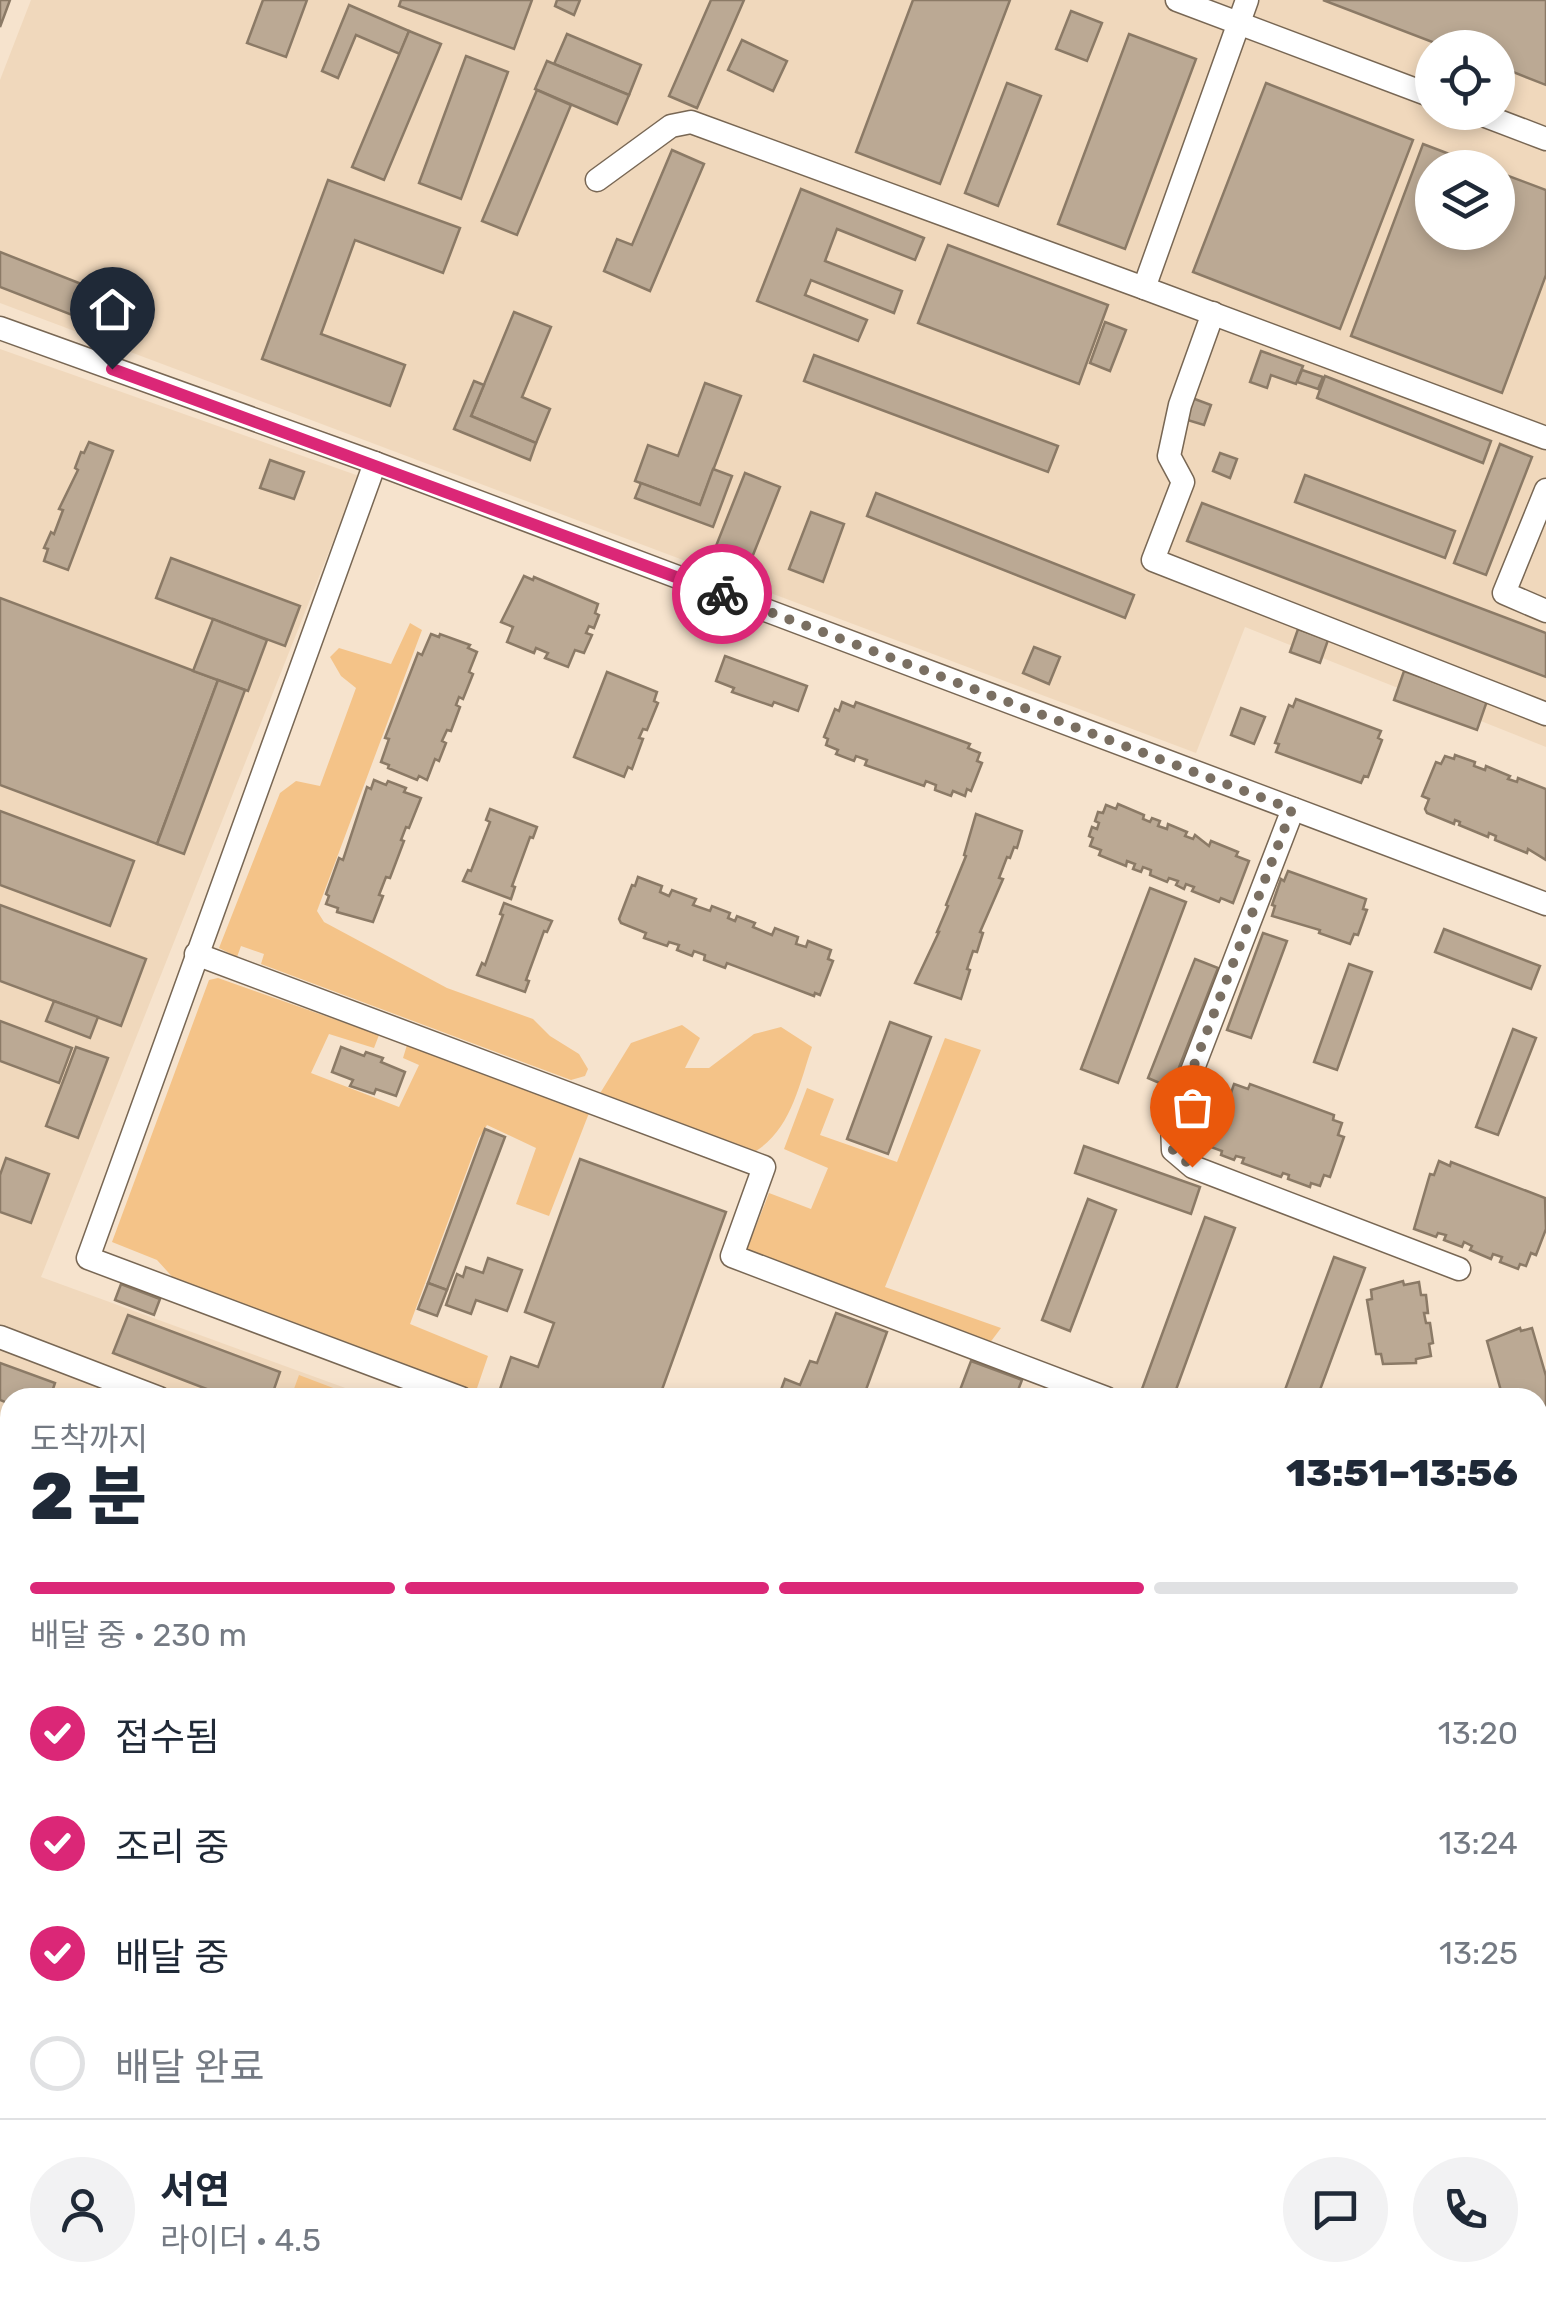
<!DOCTYPE html>
<html lang="ko">
<head>
<meta charset="utf-8">
<style>
  body { margin:0; font-family:Rubik,"Noto Sans KR",sans-serif; background:#f2f2f3; color:#1f2937; height:100vh; display:flex; flex-direction:column; font-size:38px; white-space:nowrap }
  * { box-sizing:border-box; margin:0 }
  p { font-size:32px; color:#747a83 }
  .icon { flex:none; width:55px; height:55px; fill:none; stroke:currentColor; stroke-width:2; stroke-linecap:round; stroke-linejoin:round }
  .map { position:relative; flex:1; overflow:hidden }
  .sheet { position:absolute; left:0px; top:1388px; width:1548px; height:932px; display:flex; flex-direction:column; background:#fff; border-radius:30px 30px 0 0; box-shadow:0 5px 15px #0003 }
  .sheet>* { flex:none }
  .buttons { position:absolute; left:1415px; top:30px; display:grid; gap:20px }
  .buttons a { display:grid; place-items:center; width:100px; height:100px; border-radius:50%; background:#fff; box-shadow:0 5px 15px #0003; font-size:50px }
  .pin { position:absolute; display:grid; place-items:center; width:85px; height:85px; color:#fff; margin:-102px -42px; border-radius:50% 50% 50% 0; rotate:-45deg; box-shadow:0 0 10px #0007 }
  .pin .icon { rotate:45deg }
  .courier { position:absolute; display:grid; place-items:center; width:100px; height:100px; margin:-50px; border:8px solid #db2777; border-radius:50%; background:#fff; color:#222; box-shadow:0 2px 12px #0007 }
  .overview em { font-style:normal; font-weight:800 }
  .overview div { display:flex; flex-direction:column-reverse }
  .overview { display:flex; align-items:center; justify-content:space-between; height:170px; padding:0 30px }
  h1 { font-size:65px; font-weight:800; line-height:75px }
  .bar { display:grid; grid-template-columns:repeat(4,1fr); gap:15px 10px; align-content:center; height:120px; padding:0 30px }
  .bar i { height:12px; border-radius:8px; background:#e0e1e3 }
  .bar .on { background:#db2777 }
  .bar p { grid-column:span 4 }
  .line { display:flex; align-items:center; gap:25px; padding:0 30px; border-top:2px solid #e0e1e3 }
  .line div { flex:1 }
  .round { display:grid; place-items:center; flex:none; width:105px; height:105px; border-radius:52px; background:#f2f2f3 }
  ol { padding:0 30px; list-style:none }
  li { display:flex; align-items:center; gap:30px; height:110px }
  li p { margin-inline-start:auto }
  li .icon { padding:10px; border-radius:50%; background:#db2777; color:#fff; stroke-width:4 }
  li:last-child { color:#747a83 }
  li i { width:55px; height:55px; border:5px solid #e0e1e3; border-radius:50% }
  .map>svg:first-child { display:block }
  .built { fill:#f0d8bc; fill-rule:evenodd }
  .green { fill:#f4c388 }
  .building { fill:#bba994; stroke:#8b7a66; stroke-width:2.5 }
  .lines { fill:none; stroke-linecap:round; stroke-linejoin:round }
  .minor-casing { stroke:#786754; stroke-width:25 }
  .path { stroke:#b5a695; stroke-width:4; stroke-dasharray:8 5; stroke-linecap:butt }
  .minor { stroke:#fff; stroke-width:22 }
  .rail { stroke:#9e9080; stroke-width:6; stroke-dasharray:5 10; stroke-linecap:butt }
  .done { stroke:#7a6f62; stroke-width:10; stroke-dasharray:0 18 }
  .route { stroke:#db2777; stroke-width:12 }
</style>
</head>
<body>
<div class="map">
<svg width="1546" height="2318" viewBox="0 0 1546 2318">
  <rect width="100%" height="100%" fill="#f6e3cd"/>
  <g class="built">
    <path d="M31 0H1546V747L1245 627 1196 753 0 303V80ZM1432 48H1498V112H1432ZM1432 168H1498V232H1432Z"/>
    <path d="M0 349 359 476 41 1277 370 1397 10 1398V1834L0 1831Z"/>
    <path d="M1546 1979V2223L1538 2225V1980Z"/>
    <path d="M10 1991V2310H1261L1243 2318H0V1993Z"/>
  </g>
  <g class="green">
    <path d="M410 623 422 630 317 911 324 922 447 988 533 1019 550 1036 579 1054 588 1069 585 1076 571 1080 261 964 264 954 241 946 237 957 219 948 280 793 296 781 320 786 356 688 341 676 330 657 339 648 391 664Z"/>
    <path d="M218 978 379 1035 374 1048 329 1034 311 1073 399 1107 419 1065 403 1058 407 1045 589 1113 549 1216 516 1204 536 1148 487 1125 479 1138 410 1324 488 1356 475 1394 177 1282 157 1260 112 1242 209 980Z"/>
    <path d="M682 1025 700 1038 685 1068H709L754 1034 781 1027 812 1047C799 1085 791 1129 756 1151L599 1095 631 1043Z"/>
    <path d="M945 1038 981 1050 885 1287 1001 1328 989 1344 745 1254 769 1193 811 1209 828 1168 784 1149 807 1088 834 1099 820 1135 897 1162Z"/>
    <path d="M299 1375 357 1397H291Z"/>
  </g>
  <g class="building">
    <path d="M0 0H10L0 27Z"/>
    <path d="M263 0H307L286 57 247 43Z"/>
    <path d="M401 0H532L514 49 399 6Z"/>
    <path d="M557 0H580L574 15 555 6Z"/>
    <path d="M711 0H744L697 108 669 96Z"/>
    <path d="M913 0H1010L940 184 856 152Z"/>
    <path d="M1323 0H1546V85L1498 66V48H1448Z"/>
    <path d="M349 5 409 31 400 54 356 35 338 78 322 71Z"/>
    <path d="M1071 11 1102 23 1087 61 1056 49Z"/>
    <path d="M409 31 441 44 384 180 352 167Z"/>
    <path d="M567 34 641 65 629 95 554 64Z"/>
    <path d="M1129 34 1196 59 1125 249 1058 224Z"/>
    <path d="M742 40 787 61 773 91 728 70Z"/>
    <path d="M466 56 508 72 461 199 419 183Z"/>
    <path d="M547 61 629 95 617 124 535 89Z"/>
    <path d="M1007 83 1041 96 998 206 965 193Z"/>
    <path d="M1266 83 1413 140 1340 329 1193 272Z"/>
    <path d="M537 90 571 105 517 235 482 221Z"/>
    <path d="M1423 144 1486 168H1432V232H1498V172L1546 190V275L1502 393 1351 336Z"/>
    <path d="M672 150 704 164 650 291 604 271 617 239 632 245Z"/>
    <path d="M328 180 460 228 443 273 355 240 321 334 405 365 390 406 262 359Z"/>
    <path d="M801 189 924 238 915 260 837 229 825 261 902 291 894 313 811 280 805 295 867 320 858 341 757 301Z"/>
    <path d="M948 245 1108 305 1079 384 918 323Z"/>
    <path d="M0 252 84 285 72 315 0 287Z"/>
    <path d="M514 312 551 327 522 397 550 409 536 443 471 416Z"/>
    <path d="M1105 322 1126 330 1110 371 1090 363Z"/>
    <path d="M1261 351 1303 366 1296 384 1271 375 1267 388 1250 382Z"/>
    <path d="M814 355 1058 446 1048 472 804 381Z"/>
    <path d="M1302 370 1323 377 1318 389 1297 382Z"/>
    <path d="M1325 376 1491 441 1483 463 1317 398Z"/>
    <path d="M474 381 484 385 471 416 536 443 530 460 454 429Z"/>
    <path d="M705 383 741 396 700 505 635 481 648 445 678 456Z"/>
    <path d="M1192 398 1211 405 1204 425 1184 419Z"/>
    <path d="M89 442 113 451 68 570 44 561 48 549 44 548 51 532 54 534 63 510 59 509 78 470 75 468 81 452 84 453Z"/>
    <path d="M1500 444 1532 457 1486 575 1454 563Z"/>
    <path d="M1220 453 1237 459 1230 478 1213 471Z"/>
    <path d="M270 460 304 472 294 499 260 488Z"/>
    <path d="M713 469 732 476 713 527 635 498 641 483 700 505Z"/>
    <path d="M745 473 780 487 751 560 716 546Z"/>
    <path d="M1305 475 1455 531 1445 558 1295 502Z"/>
    <path d="M876 493 1134 595 1125 618 867 516Z"/>
    <path d="M1202 503 1546 633V677L1187 541Z"/>
    <path d="M811 512 844 524 823 582 789 569Z"/>
    <path d="M171 558 300 606 285 646 156 598Z"/>
    <path d="M524 576 533 580 534 577 598 604 595 613 599 615 594 628 589 626 586 633 592 635 584 653 575 650 568 667 545 658 548 653 536 648 534 653 507 642 513 627 501 622Z"/>
    <path d="M0 598 218 680 157 844 0 785Z"/>
    <path d="M213 619 267 640 248 691 193 671Z"/>
    <path d="M1298 629 1328 640 1320 663 1290 652Z"/>
    <path d="M431 634 439 637 440 634 470 645 468 648 477 652 469 672 473 674 463 699 459 697 456 705 460 707 451 731 447 730 442 741 446 743 439 761 435 759 427 780 419 776 417 780 388 768 389 765 381 762 389 739 385 738 418 653 422 655Z"/>
    <path d="M1034 647 1060 657 1049 684 1023 673Z"/>
    <path d="M725 656 807 686 798 711 774 702 772 706 732 692 734 688 716 681Z"/>
    <path d="M1404 671 1487 701 1477 730 1394 700Z"/>
    <path d="M607 672 657 692 654 701 658 703 647 730 643 729 639 738 643 739 632 769 628 767 624 777 574 757Z"/>
    <path d="M218 680 245 690 184 854 157 844Z"/>
    <path d="M1296 699 1381 731 1378 738 1382 740 1368 777 1364 776 1361 783 1276 752 1279 744 1275 743 1289 705 1293 707Z"/>
    <path d="M842 702 854 707 856 702 970 744 968 748 980 753 977 761 982 763 971 791 967 789 965 796 953 791 951 796 935 790 936 785 926 781 924 786 865 765 867 760 856 756 854 761 836 754 838 750 826 745 828 739 824 737 835 709 839 711Z"/>
    <path d="M1241 708 1265 717 1254 744 1231 735Z"/>
    <path d="M1455 755 1475 762 1474 766 1485 770 1486 766 1510 776 1508 779 1517 782 1518 778 1546 789V860L1528 849 1527 853 1495 840 1496 836 1489 833 1488 837 1459 825 1460 822 1455 820 1454 824 1427 813 1425 809 1429 799 1422 796 1436 762 1441 764 1445 756 1454 759Z"/>
    <path d="M374 780 386 785 388 781 406 788 404 792 421 798 409 828 406 827 401 840 404 841 390 878 386 877 379 895 383 896 373 922 337 912 338 908 326 904 329 896 326 894 339 858 343 860 367 787 371 789Z"/>
    <path d="M1118 804 1144 815 1143 819 1150 822 1152 818 1160 821 1158 826 1167 829 1168 824 1187 832 1185 836 1193 839 1195 835 1209 846 1211 841 1238 852 1236 856 1249 861 1233 903 1221 898 1219 902 1192 891 1194 887 1186 884 1184 889 1176 885 1178 881 1169 878 1167 882 1150 875 1151 870 1143 867 1141 872 1133 869 1135 864 1127 861 1126 866 1099 855 1101 850 1090 846 1093 838 1089 836 1092 827 1097 829 1099 823 1095 821 1098 812 1103 813 1106 805 1116 809Z"/>
    <path d="M490 809 537 827 533 838 530 837 512 886 515 887 511 899 463 881 468 870 471 871 490 822 486 820Z"/>
    <path d="M0 811 134 861 110 926 0 885Z"/>
    <path d="M976 814 1022 831 1017 848 1014 847 1010 858 1007 857 999 878 1003 879 980 932 983 933 977 952 973 951 967 969 970 970 961 999 915 983 939 932H937L948 906 946 905 966 856 964 855Z"/>
    <path d="M1288 871 1366 899 1363 909 1367 910 1358 935 1354 934 1350 944 1319 933 1320 930 1272 916 1275 906 1272 905 1281 879 1284 881Z"/>
    <path d="M638 877 662 886 660 892 669 896 672 890 696 899 693 905 710 911 712 906 730 913 728 918 735 921 737 916 755 923 753 927 772 935 775 928 798 937 796 944 806 947 808 941 831 950 828 959 833 961 820 995 815 993 814 996 727 963 725 968 704 960 705 955 694 951 692 956 677 950 679 945 669 942 667 946 644 938 646 933 621 923 619 919 632 885 635 886Z"/>
    <path d="M1150 888 1186 902 1118 1083 1081 1069Z"/>
    <path d="M504 903 552 921 547 932 544 931 526 980 529 981 525 992 477 975 482 963 485 965 503 915 500 914Z"/>
    <path d="M0 905 146 959 121 1026 0 981Z"/>
    <path d="M1444 929 1540 966 1531 989 1435 952Z"/>
    <path d="M1263 933 1287 941 1251 1038 1227 1030Z"/>
    <path d="M1195 959 1218 968 1171 1088 1148 1078Z"/>
    <path d="M1349 964 1372 972 1337 1070 1314 1062Z"/>
    <path d="M54 1001 98 1017 90 1038 46 1021Z"/>
    <path d="M0 1021 72 1048 59 1083 0 1061Z"/>
    <path d="M890 1022 931 1037 888 1154 847 1139Z"/>
    <path d="M1513 1029 1536 1038 1498 1135 1476 1127Z"/>
    <path d="M76 1047 108 1058 78 1138 46 1126Z"/>
    <path d="M341 1047 364 1056 366 1052 383 1058 381 1062 405 1072 396 1096 376 1089 374 1094 350 1086 353 1080 332 1072Z"/>
    <path d="M1234 1084 1248 1089 1250 1084 1334 1115 1333 1120 1342 1123 1338 1135 1344 1137 1330 1177 1324 1175 1320 1186 1311 1183 1310 1187 1288 1179 1289 1175 1283 1173 1281 1177 1242 1163 1244 1158 1236 1156 1234 1160 1221 1155 1222 1151 1211 1147 1215 1136 1209 1134 1224 1093 1230 1096Z"/>
    <path d="M485 1129 505 1137 447 1290 428 1283Z"/>
    <path d="M1084 1146 1200 1187 1191 1214 1075 1173Z"/>
    <path d="M6 1158 49 1174 31 1223 0 1212V1175Z"/>
    <path d="M580 1159 726 1212 659 1398H514L499 1392 511 1357 538 1367 554 1323 525 1312Z"/>
    <path d="M1439 1161 1450 1166 1451 1162 1545 1198 1546 1229 1536 1255 1531 1253 1526 1266 1520 1264 1518 1269 1500 1262 1502 1257 1493 1254 1491 1259 1470 1250 1472 1246 1464 1242 1462 1247 1444 1240 1446 1235 1438 1233 1436 1237 1414 1229 1430 1174 1434 1175Z"/>
    <path d="M1088 1199 1116 1210 1070 1331 1042 1320Z"/>
    <path d="M1205 1217 1235 1228 1173 1398H1167L1142 1389Z"/>
    <path d="M1334 1257 1365 1268 1317 1398H1282Z"/>
    <path d="M488 1258 522 1270 507 1311 476 1300 471 1314 446 1305 457 1274 463 1277 466 1267 483 1273Z"/>
    <path d="M1403 1281 1404 1285 1419 1282 1421 1295H1426L1428 1313H1424L1426 1323H1430L1433 1343 1429 1344 1431 1356 1416 1359V1363L1383 1364 1381 1354H1376L1367 1300 1372 1299 1371 1290Z"/>
    <path d="M428 1283 447 1290 437 1316 418 1309Z"/>
    <path d="M121 1284 160 1299 154 1315 115 1300Z"/>
    <path d="M836 1313 887 1332 863 1398H778L785 1379 800 1385 810 1361 817 1363Z"/>
    <path d="M128 1315 280 1372 271 1398H230L113 1353Z"/>
    <path d="M1520 1328 1521 1331 1532 1328 1546 1376V1419L1538 1422V1398H1503L1487 1341Z"/>
    <path d="M971 1361 1022 1380 1015 1398H957Z"/>
    <path d="M0 1363 55 1383 50 1398H10V1404L0 1400Z"/>
    <path d="M2 1419 10 1423V1436L0 1431Z"/>
    <path d="M10 1461V1526L0 1550V1485Z"/>
    <path d="M1546 1583V1605L1538 1607V1585Z"/>
    <path d="M0 1636 10 1640V1657L0 1683Z"/>
    <path d="M1546 1644V1680L1538 1682V1646Z"/>
    <path d="M1546 1762V1807L1538 1809V1764Z"/>
    <path d="M1546 1823V1867L1538 1869V1825Z"/>
    <path d="M10 2051V2184L0 2187V2054Z"/>
    <path d="M1546 2139V2254L1538 2224V2142Z"/>
    <path d="M10 2217V2310H67L69 2318H0V2220Z"/>
    <path d="M1546 2294V2318H1458L1487 2310H1538V2296Z"/>
    <path d="M227 2310H309L311 2317 230 2318Z"/>
  </g>
  <g class="lines">
    <g class="minor-casing">
      <g id="minor">
        <path d="M1177 0 1432 96"/>
        <path d="M1247 0 1144 288 1546 438"/>
        <path d="M1475 112 1546 139"/>
        <path d="M597 180 671 126 691 122 1144 288"/>
        <path d="M1213 313 1180 405 1169 456 1183 482 1153 560 1546 714"/>
        <path d="M0 328 375 463 1546 904"/>
        <path d="M375 463 88 1258 461 1398"/>
        <path d="M1546 490 1504 593 1546 611"/>
        <path d="M1293 809 1172 1123 1173 1150 1193 1167 1459 1269"/>
        <path d="M196 954 764 1167 732 1256 1106 1398"/>
        <path d="M0 1337 159 1398"/>
        <path d="M1538 1571 1546 1568"/>
      </g>
    </g>
    <path class="path" d="M1239 2310 1241 2318"/>
    <use href="#minor" class="minor"/>
    <g class="rail">
      <path d="M1538 2199 1546 2197"/>
      <path d="M1126 2318 1157 2310"/>
    </g>
  </g>
  <g class="lines">
    <path class="done" d="M722 594 1292 809 1172 1123 1173 1150 1192 1167"/>
    <path class="route" d="M112 369 722 594"/>
  </g>
</svg>
<div class="buttons">
<a><svg class="icon" aria-label="locate" viewBox="0 0 24 24"><circle cx="12" cy="12" r="6"/><path d="M12 2v4M12 18v4M2 12h4M18 12h4"/></svg></a>
<a><svg class="icon" aria-label="layers" viewBox="0 0 24 24"><path d="M12 4l9 5-9 5-9-5zM3 14l9 5 9-5"/></svg></a>
</div>
<div class="pin" style="left:1192px;top:1167px;background:#ea580c"><svg class="icon" aria-label="bag" viewBox="0 0 24 24"><path d="M5 8h14l-1 12H6zM9 8a3 3 0 0 1 6 0"/></svg></div>
<div class="pin" style="left:112px;top:369px;background:#1f2937"><svg class="icon" aria-label="home" viewBox="0 0 24 24"><path d="M3 11l9-7 9 7M6 9v11h12V9"/></svg></div>
<div class="courier" style="left:722px;top:594px"><svg class="icon" aria-label="bike" viewBox="0 0 24 24"><circle cx="6" cy="16" r="4"/><circle cx="18" cy="16" r="4"/><path d="M6 16l4-8h5l3 8M10 8l3 8H6M13 5h3"/></svg></div>
<section class="sheet">
<div class="overview"><div><h1>2 분</h1><p>도착까지</p></div><em>13:51–13:56</em></div>
<div class="bar"><i class="on"></i><i class="on"></i><i class="on"></i><i></i><p>배달 중 · 230 m</p></div>
<ol>
<li><svg class="icon" aria-label="check" viewBox="0 0 24 24"><path d="M5 12l5 5 9-10"/></svg>접수됨<p>13:20</p></li>
<li><svg class="icon" aria-label="check" viewBox="0 0 24 24"><path d="M5 12l5 5 9-10"/></svg>조리 중<p>13:24</p></li>
<li><svg class="icon" aria-label="check" viewBox="0 0 24 24"><path d="M5 12l5 5 9-10"/></svg>배달 중<p>13:25</p></li>
<li><i></i>배달 완료</li>
</ol>
<div class="line" style="height:180px"><a class="round"><svg class="icon" aria-label="person" viewBox="0 0 24 24"><circle cx="12" cy="8" r="4"/><path d="M4 21q1-7 8-7t8 7"/></svg></a><div><b>서연</b><p>라이더 · 4.5</p></div><a class="round"><svg class="icon" aria-label="chat" viewBox="0 0 24 24"><path d="M4 5h16v11H9l-5 4z"/></svg></a><a class="round"><svg class="icon" aria-label="phone" viewBox="0 0 24 24"><path d="M5 4h4l2 5-3 2q2 4 5 5l2-3 5 2v4C11 20 4 13 5 4z"/></svg></a></div>
</section>
</div>
</body>
</html>
